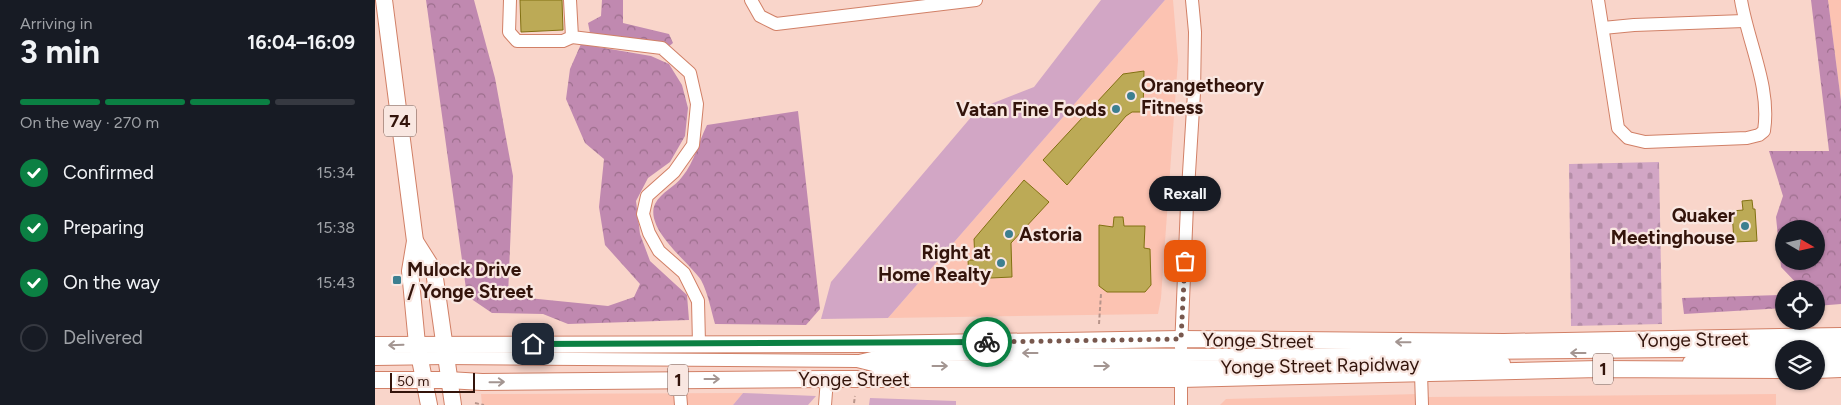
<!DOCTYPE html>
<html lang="en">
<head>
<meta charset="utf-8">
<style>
  body { margin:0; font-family:Figtree,sans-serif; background:#20242c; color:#f1f3f6; height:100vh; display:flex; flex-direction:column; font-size:19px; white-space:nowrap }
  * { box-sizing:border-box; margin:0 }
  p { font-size:16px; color:#9ea1a6 }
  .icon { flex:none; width:28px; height:28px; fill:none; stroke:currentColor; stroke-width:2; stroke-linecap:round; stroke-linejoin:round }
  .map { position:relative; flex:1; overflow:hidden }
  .sheet { display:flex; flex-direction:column; background:#171b24; width:375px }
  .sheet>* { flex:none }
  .needle { width:32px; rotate:99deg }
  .fabs { position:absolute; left:1400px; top:220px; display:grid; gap:10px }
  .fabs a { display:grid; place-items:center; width:50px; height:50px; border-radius:50%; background:#171b24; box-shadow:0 1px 4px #0004; font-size:25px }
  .scale { position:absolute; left:15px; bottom:12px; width:85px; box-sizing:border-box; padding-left:5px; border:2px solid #33140b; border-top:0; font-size:14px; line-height:18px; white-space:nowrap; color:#33140b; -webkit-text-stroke:4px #f9e7e1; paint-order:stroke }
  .pin { position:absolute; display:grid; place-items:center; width:42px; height:42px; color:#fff; margin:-21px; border-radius:10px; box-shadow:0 2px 8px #0006 }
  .courier { position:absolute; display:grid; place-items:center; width:50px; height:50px; margin:-25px; border:4px solid #0b8043; border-radius:50%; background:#fff; color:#222; box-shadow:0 1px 6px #0007 }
  .bubble { position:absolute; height:35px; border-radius:18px; background:#171b24; box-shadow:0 1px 4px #0004; font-size:16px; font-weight:700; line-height:35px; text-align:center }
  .summary em { font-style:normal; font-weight:700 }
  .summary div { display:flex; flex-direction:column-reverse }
  .summary { display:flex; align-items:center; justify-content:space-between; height:85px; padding:0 20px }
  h1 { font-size:32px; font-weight:700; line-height:38px }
  .bar { display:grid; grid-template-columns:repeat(4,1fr); gap:8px 5px; align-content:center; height:60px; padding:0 20px }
  .bar i { height:6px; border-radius:4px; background:#363941 }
  .bar .active { background:#0b8043 }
  .bar p { grid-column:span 4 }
  ol { padding:0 20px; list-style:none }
  li { display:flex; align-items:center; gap:15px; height:55px }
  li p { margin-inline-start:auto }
  li .icon { padding:5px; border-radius:50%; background:#0b8043; color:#fff; stroke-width:4 }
  li:last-child { color:#9ea1a6 }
  li i { width:28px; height:28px; border:2px solid #363941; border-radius:50% }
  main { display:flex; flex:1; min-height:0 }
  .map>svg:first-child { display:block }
  .built { fill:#fcc3b2 }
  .green { fill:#d2a6c5 }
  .forest { fill:url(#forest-crowns); fill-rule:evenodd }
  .cemetery { fill:url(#cemetery-stones) }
  .building { fill:#bcaa56; stroke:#827112 }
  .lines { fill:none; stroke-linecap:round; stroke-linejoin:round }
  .minor-casing { stroke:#d18067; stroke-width:14 }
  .major-casing { stroke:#d18067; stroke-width:18 }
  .path { stroke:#b7948a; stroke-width:2; stroke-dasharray:4 2.5; stroke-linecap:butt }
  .minor { stroke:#fff; stroke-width:12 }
  .major { stroke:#fff; stroke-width:16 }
  .oneway { stroke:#a39591 }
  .done { stroke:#78584e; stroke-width:5; stroke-dasharray:0 9 }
  .route { stroke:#0b8043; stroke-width:6 }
  .poi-dot { fill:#3d7f90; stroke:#f9e7e1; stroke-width:2 }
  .labels { text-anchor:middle; stroke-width:4.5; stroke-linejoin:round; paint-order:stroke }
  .shield { fill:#f9e7e1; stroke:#6e534b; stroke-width:1 }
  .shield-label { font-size:18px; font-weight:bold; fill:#33140b }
  .poi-label { font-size:19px; font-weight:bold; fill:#33140b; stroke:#f9e7e1; text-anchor:start }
  .street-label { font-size:19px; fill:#33140b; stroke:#f9e7e1 }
</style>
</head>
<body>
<main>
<section class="sheet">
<div class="summary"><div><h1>3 min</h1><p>Arriving in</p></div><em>16:04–16:09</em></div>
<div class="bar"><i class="active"></i><i class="active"></i><i class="active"></i><i></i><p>On the way · 270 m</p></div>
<ol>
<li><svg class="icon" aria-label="check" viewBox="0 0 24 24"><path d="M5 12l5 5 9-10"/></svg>Confirmed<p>15:34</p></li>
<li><svg class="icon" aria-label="check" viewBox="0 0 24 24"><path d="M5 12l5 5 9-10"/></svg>Preparing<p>15:38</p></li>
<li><svg class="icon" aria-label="check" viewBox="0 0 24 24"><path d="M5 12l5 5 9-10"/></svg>On the way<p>15:43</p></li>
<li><i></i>Delivered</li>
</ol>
</section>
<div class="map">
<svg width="1466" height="405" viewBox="0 0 1466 405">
  <defs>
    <pattern id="forest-crowns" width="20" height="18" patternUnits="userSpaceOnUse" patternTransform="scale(1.25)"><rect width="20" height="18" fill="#c089b0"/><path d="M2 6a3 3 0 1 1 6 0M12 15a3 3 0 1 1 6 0" fill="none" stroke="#9d6f8d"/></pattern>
    <pattern id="cemetery-stones" width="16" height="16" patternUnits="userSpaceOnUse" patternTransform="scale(1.25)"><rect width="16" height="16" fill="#d2a6c5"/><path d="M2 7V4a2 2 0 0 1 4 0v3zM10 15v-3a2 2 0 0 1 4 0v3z" fill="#b58ea8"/></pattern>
  </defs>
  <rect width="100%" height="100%" fill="#f9d5ca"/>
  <g class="built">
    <path d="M790 0H798L803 60 786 298 783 314 513 318Z"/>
    <path d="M1453 0H1466V101Z"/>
    <path d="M368 393 358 405H107L106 394Z"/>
    <path d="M1044 394V405H845L851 399Z"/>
    <path d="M1401 394V405H1053V397Z"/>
  </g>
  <g class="green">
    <path d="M726 0H790L513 318 446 319 456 282 603 109 659 87Z"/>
    <path d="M368 393 441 396 433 405H358Z"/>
    <path d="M495 398 581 401V405H494Z"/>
  </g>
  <g class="forest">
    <path d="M51 0H99L120 78 138 176 133 296 233 306 259 297 265 284 230 245 224 207 229 159 210 143 191 99 195 69 206 44 276 56 294 64 307 85 313 108 310 136 295 162 273 178 261 201 265 234 275 261 312 295 314 320 193 324 168 314 117 313 92 296Z"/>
    <path d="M227 0H248V23L294 34 298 43 293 47 215 33 213 23 226 16Z"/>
    <path d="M1436 0H1453L1466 101V304L1441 306V289H1427L1406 267 1401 217 1408 196 1394 151H1454ZM1409 229H1441V261H1409Z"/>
    <path d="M423 111 445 309 431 325 340 324C336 310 333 293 326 280 314 262 269 229 280 204 286 192 300 187 307 177 320 161 323 143 332 125Z"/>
    <path d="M1409 295V308L1309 314 1307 298Z"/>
  </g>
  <path class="cemetery" d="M1284 162 1287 324 1196 326 1194 164Z"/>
  <g class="building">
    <path d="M145 0H187L188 30 146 32Z"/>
    <path d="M769 71 768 112H757L751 116 692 185 668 160 748 74Z"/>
    <path d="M649 180 674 202 636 243 637 277 594 279 593 260H600L599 239Z"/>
    <path d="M1377 200 1378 209H1380L1382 241 1359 242 1357 211 1368 210 1367 201Z"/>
    <path d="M739 217H748L749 226H770L769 248 775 249 776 285 770 292H732L724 286V225L738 227Z"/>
  </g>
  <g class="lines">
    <g class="minor-casing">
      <g id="minor">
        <path d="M135 0 134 32 142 41H188L197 37"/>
        <path d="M195 0 197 37 287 48 315 73 322 104 318 145 299 172 272 196 268 214 274 233 284 251 309 273 323 301 324 344"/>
        <path d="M376 0 385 16 401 24 601 0"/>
        <path d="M1223 0 1243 128 1253 138 1270 142 1372 138 1384 135 1389 131C1396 87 1373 43 1366 0"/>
        <path d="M1228 28 1259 25 1369 21"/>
        <path d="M806 348 812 205 819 93 820 32 817 0"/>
        <path d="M1441 349H1464"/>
        <path d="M1441 358 1466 357"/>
        <path d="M0 359 70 358 482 361 506 367 759 365 863 367 1129 363"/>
        <path d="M484 361 505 356 629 354 866 355 1409 350"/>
        <path d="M1314 362 1409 359"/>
        <path d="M806 370V405"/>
        <path d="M1046 373 1047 405"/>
        <path d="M304 380 306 405"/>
        <path d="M450 405 452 379"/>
      </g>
    </g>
    <g class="major-casing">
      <g id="major">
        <path d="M9 0 40 241 35 271 42 344 54 405"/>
        <path d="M40 241 59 271 78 405"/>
        <path d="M0 345 495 344 806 339 1129 342 1466 336"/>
        <path d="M1441 370 1466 369"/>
        <path d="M0 380H73L107 382 452 379H806L1224 369 1409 370"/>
      </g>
    </g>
    <g class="path">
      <path d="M724 324 726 294"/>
      <path d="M100 403 109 405"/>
      <path d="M479 403 480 396"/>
    </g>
    <use href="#minor" class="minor"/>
    <use href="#major" class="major"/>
  </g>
  <defs><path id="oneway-shaft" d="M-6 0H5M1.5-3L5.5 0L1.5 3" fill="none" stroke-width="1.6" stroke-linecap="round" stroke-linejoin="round" transform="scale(1.25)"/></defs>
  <g class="oneway">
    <use href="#oneway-shaft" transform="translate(1028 342) rotate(-179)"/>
    <use href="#oneway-shaft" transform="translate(21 345) rotate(178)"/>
    <use href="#oneway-shaft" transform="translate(655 353) rotate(180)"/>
    <use href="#oneway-shaft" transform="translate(1203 353) rotate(180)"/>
    <use href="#oneway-shaft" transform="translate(565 366)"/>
    <use href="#oneway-shaft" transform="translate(727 366)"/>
    <use href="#oneway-shaft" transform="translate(337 379)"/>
    <use href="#oneway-shaft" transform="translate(122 382) rotate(-1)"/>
  </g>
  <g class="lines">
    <path class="done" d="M612 342 806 339 810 261"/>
    <path class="route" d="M158 344 612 342"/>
  </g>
  <g class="poi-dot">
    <circle cx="756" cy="96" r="5"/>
    <circle cx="741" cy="109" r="5"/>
    <circle cx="1370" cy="226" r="5"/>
    <circle cx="634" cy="234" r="5"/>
    <circle cx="626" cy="263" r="5"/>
    <rect x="17" y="275" width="10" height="10" rx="2.5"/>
  </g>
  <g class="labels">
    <g class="shield">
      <rect x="9" y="105.5" width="32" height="31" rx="4"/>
      <rect x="1218" y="353.5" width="20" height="31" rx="4"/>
      <rect x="293" y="364.5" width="20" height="31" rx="4"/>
    </g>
    <g class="shield-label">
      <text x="25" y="127">74</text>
      <text x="1228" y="375">1</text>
      <text x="303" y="386">1</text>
    </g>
    <g class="poi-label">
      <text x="766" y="92">Orangetheory<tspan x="766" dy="22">Fitness</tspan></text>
      <text x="731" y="116" text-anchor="end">Vatan Fine Foods</text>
      <text x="1360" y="222" text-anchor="end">Quaker<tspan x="1360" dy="22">Meetinghouse</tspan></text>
      <text x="644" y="241">Astoria</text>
      <text x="616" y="259" text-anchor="end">Right at<tspan x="616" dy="22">Home Realty</tspan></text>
      <text x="32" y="276">Mulock Drive<tspan x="32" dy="22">/ Yonge Street</tspan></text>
    </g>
    <g class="street-label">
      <text transform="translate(1318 339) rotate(-1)" y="7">Yonge Street</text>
      <text transform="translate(883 340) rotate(1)" y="7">Yonge Street</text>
      <text transform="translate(945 365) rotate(-1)" y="7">Yonge Street Rapidway</text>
      <text x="479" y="386">Yonge Street</text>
    </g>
  </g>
</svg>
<div class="fabs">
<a><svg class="needle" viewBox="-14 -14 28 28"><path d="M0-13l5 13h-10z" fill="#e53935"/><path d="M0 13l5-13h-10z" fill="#9ea1a6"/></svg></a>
<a><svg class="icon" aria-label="locate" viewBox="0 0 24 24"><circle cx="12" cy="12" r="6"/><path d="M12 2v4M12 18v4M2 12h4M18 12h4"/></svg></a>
<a><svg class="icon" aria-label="layers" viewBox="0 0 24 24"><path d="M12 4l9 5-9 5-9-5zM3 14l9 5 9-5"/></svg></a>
</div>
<div class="scale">50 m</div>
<div class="pin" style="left:810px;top:261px;background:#ea580c"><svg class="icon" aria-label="bag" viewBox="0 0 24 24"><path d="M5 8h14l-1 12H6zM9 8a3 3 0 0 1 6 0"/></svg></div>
<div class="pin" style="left:158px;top:344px;background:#1f2937"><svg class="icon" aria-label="home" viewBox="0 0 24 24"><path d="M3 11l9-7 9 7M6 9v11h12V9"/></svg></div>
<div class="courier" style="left:612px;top:342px"><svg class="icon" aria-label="bike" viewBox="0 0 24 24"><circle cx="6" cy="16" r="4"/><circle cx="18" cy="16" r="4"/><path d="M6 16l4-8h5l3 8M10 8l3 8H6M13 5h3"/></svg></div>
<div class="bubble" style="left:774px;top:176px;width:72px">Rexall</div>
</div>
</main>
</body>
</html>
